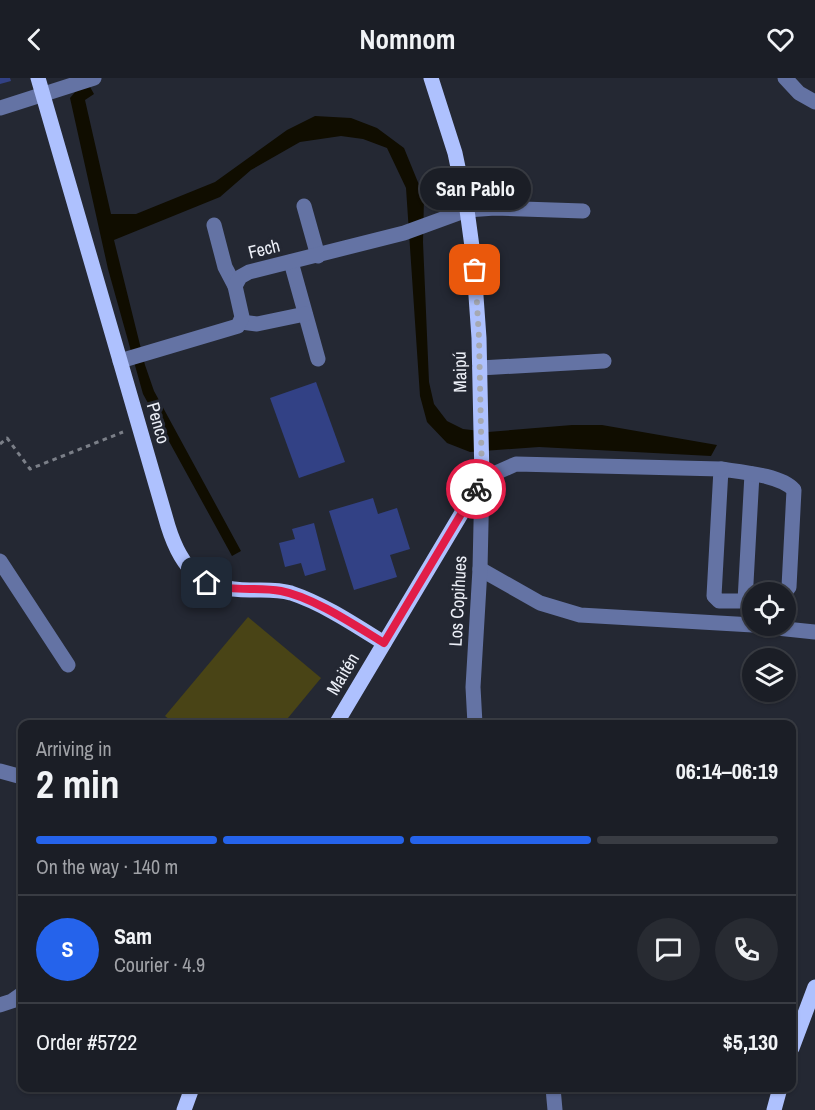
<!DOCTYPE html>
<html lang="en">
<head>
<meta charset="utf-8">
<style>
  body { margin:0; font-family:"Archivo Narrow",sans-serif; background:#282b32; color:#f1f3f6; height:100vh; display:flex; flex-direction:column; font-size:22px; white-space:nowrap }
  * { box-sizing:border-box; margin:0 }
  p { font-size:20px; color:#a0a2a7 }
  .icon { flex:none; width:33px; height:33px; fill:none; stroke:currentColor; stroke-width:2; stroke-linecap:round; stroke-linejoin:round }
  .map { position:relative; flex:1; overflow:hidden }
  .panel { position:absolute; left:18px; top:642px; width:778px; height:372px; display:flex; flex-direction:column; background:#1b1e26; border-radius:12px; box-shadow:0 2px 4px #0004,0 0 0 2px #393c43 }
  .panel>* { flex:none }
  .buttons { position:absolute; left:742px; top:504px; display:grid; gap:12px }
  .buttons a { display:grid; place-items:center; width:54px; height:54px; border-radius:50%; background:#1b1e26; box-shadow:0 2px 4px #0004,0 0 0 2px #393c43; font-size:30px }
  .pin { position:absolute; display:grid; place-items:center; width:51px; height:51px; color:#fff; margin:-26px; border-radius:12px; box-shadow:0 3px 9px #0006 }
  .courier { position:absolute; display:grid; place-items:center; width:60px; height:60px; margin:-30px; border:4px solid #e11d48; border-radius:50%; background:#fff; color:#222; box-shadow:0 2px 8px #0007 }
  .bubble { position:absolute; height:42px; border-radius:21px; background:#1b1e26; box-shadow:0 2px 4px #0004,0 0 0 2px #393c43; font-size:20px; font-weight:800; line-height:42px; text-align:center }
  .overview em { font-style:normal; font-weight:800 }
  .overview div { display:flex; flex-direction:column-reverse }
  .overview { display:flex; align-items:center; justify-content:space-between; height:102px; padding:0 18px }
  h1 { font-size:39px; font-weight:800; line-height:45px }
  .bar { display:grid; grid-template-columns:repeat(4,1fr); gap:9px 6px; align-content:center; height:72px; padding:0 18px }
  .bar i { height:8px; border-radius:4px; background:#393c43 }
  .bar .current { background:#2563eb }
  .bar p { grid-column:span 4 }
  .line { display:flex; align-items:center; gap:15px; padding:0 18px; border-top:2px solid #393c43 }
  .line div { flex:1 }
  .round { display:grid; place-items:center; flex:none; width:63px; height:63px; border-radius:32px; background:#282b32 }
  header { display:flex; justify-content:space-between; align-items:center; height:78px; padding:0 18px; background:#1b1e26; font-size:27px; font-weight:800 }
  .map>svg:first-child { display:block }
  .green { fill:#494416 }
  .water { fill:#100d00 }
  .building { fill:#324185 }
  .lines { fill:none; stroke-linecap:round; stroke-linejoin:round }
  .path { stroke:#7b7f88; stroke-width:3; stroke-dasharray:4.5 4.5; stroke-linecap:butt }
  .minor { stroke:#6473a4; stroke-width:15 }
  .major { stroke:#aec1fe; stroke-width:15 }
  .done { stroke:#a6a9b2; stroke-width:6; stroke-dasharray:0 10.8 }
  .route { stroke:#e11d48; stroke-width:8 }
  .labels { text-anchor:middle; stroke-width:6; stroke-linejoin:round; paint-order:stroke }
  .street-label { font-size:18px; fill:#eceff7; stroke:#242833 }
</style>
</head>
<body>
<header><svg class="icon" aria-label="back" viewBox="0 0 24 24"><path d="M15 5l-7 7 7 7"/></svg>Nomnom<svg class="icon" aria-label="heart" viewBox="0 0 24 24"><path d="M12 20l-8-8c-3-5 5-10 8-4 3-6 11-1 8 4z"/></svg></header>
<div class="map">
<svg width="815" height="1032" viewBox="0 0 815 1032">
  <rect width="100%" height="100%" fill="#242833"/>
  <path class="green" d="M248 539 321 600 283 646H175L165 638Z"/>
  <path class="water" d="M89 7 94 16 85 22 111 136H136L215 104 287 52 315 38 351 40 377 50 404 70 424 119 423 164 429 304 434 326 447 343 463 351 488 354 572 347H602L717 367 711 378 539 369 470 374 447 365 427 344 420 318 406 110 387 70 363 61 341 58 300 64 251 92 220 119 114 162 145 287 154 313 241 473 232 478 143 316 108 191 70 20 75 14Z"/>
  <g class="building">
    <path d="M0 0H10L11 3 0 6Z"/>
    <path d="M316 304 345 384 299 400 270 320Z"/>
    <path d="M373 420 378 436 397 430 410 471 390 477 397 499 354 512 329 433Z"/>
    <path d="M314 445 326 492 305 498 301 485 285 489 279 465 295 461 292 451Z"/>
  </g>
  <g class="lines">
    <path class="path" d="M0 366 7 360 30 391 123 354"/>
    <g class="minor">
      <path d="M785 0 799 15 815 24"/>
      <path d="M0 30 94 0"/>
      <path d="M304 128 318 178"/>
      <path d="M214 147 225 189 235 208"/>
      <path d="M291 184 318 281"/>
      <path d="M241 244 257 246 305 236"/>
      <path d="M120 283 238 248 242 239 235 208 240 199 249 194 404 155 467 132 495 130 583 133"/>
      <path d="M480 290 604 283"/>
      <path d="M0 483 68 587"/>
      <path d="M480 491 540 525 580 537 753 547"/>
      <path d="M745 523 752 396"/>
      <path d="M753 523H719L714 518 721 391C741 394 781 397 794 412L789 509 785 514"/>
      <path d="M757 548 815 554"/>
      <path d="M475 646 473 609 480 491 482 401 516 386 721 391"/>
      <path d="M0 693 22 699"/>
      <path d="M0 927 12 923 22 916"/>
      <path d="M553 1010 555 1032"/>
    </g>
    <g class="major">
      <path d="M38 0 168 448C182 493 202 512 250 512 264 512 278 511 291 515 324 526 355 547 384 565"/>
      <path d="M336 646 482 401 479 260 473 176 467 132 455 75 431 0"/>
      <path d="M792 970 815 909"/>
      <path d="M184 1032 192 1010"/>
      <path d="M774 1032 780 1010"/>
    </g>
  </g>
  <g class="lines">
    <path class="done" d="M475 192 479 260 482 400 476 411"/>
    <path class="route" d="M207 505C232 515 256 508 281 513 313 519 356 548 384 565L476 411"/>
  </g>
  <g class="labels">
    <g class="street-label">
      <text transform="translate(264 171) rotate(-14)" y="6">Fech</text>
      <text transform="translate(460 294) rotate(-91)" y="6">Maipú</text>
      <text transform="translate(158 345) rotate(74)" y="6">Penco</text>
      <text transform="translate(458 523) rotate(-87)" y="6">Los Copihues</text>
      <text transform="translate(343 596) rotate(-59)" y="6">Maitén</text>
    </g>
  </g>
</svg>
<div class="buttons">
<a><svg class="icon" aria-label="locate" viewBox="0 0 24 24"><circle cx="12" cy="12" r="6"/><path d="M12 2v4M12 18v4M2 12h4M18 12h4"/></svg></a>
<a><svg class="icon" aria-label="layers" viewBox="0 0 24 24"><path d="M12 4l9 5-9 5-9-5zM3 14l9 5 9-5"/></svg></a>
</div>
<div class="pin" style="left:475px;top:192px;background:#ea580c"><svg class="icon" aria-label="bag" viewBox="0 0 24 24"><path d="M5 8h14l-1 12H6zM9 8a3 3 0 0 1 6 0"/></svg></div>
<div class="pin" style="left:207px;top:505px;background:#1f2937"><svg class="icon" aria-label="home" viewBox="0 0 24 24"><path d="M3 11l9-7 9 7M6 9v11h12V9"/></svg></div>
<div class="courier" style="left:476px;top:411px"><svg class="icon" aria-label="bike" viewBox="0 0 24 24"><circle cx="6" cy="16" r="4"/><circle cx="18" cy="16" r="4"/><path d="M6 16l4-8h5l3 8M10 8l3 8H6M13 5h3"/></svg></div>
<div class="bubble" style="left:420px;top:90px;width:111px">San Pablo</div>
<section class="panel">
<div class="overview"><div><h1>2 min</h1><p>Arriving in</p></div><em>06:14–06:19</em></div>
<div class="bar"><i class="current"></i><i class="current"></i><i class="current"></i><i></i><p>On the way · 140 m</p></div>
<div class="line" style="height:108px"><b class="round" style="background:#2563eb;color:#fff">S</b><div><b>Sam</b><p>Courier · 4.9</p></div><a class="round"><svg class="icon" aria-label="chat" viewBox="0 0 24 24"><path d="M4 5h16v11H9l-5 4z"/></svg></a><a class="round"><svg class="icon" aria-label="phone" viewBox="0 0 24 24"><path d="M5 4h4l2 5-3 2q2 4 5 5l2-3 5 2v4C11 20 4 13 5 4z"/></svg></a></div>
<div class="line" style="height:78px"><div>Order #5722</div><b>$5,130</b></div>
</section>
</div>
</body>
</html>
